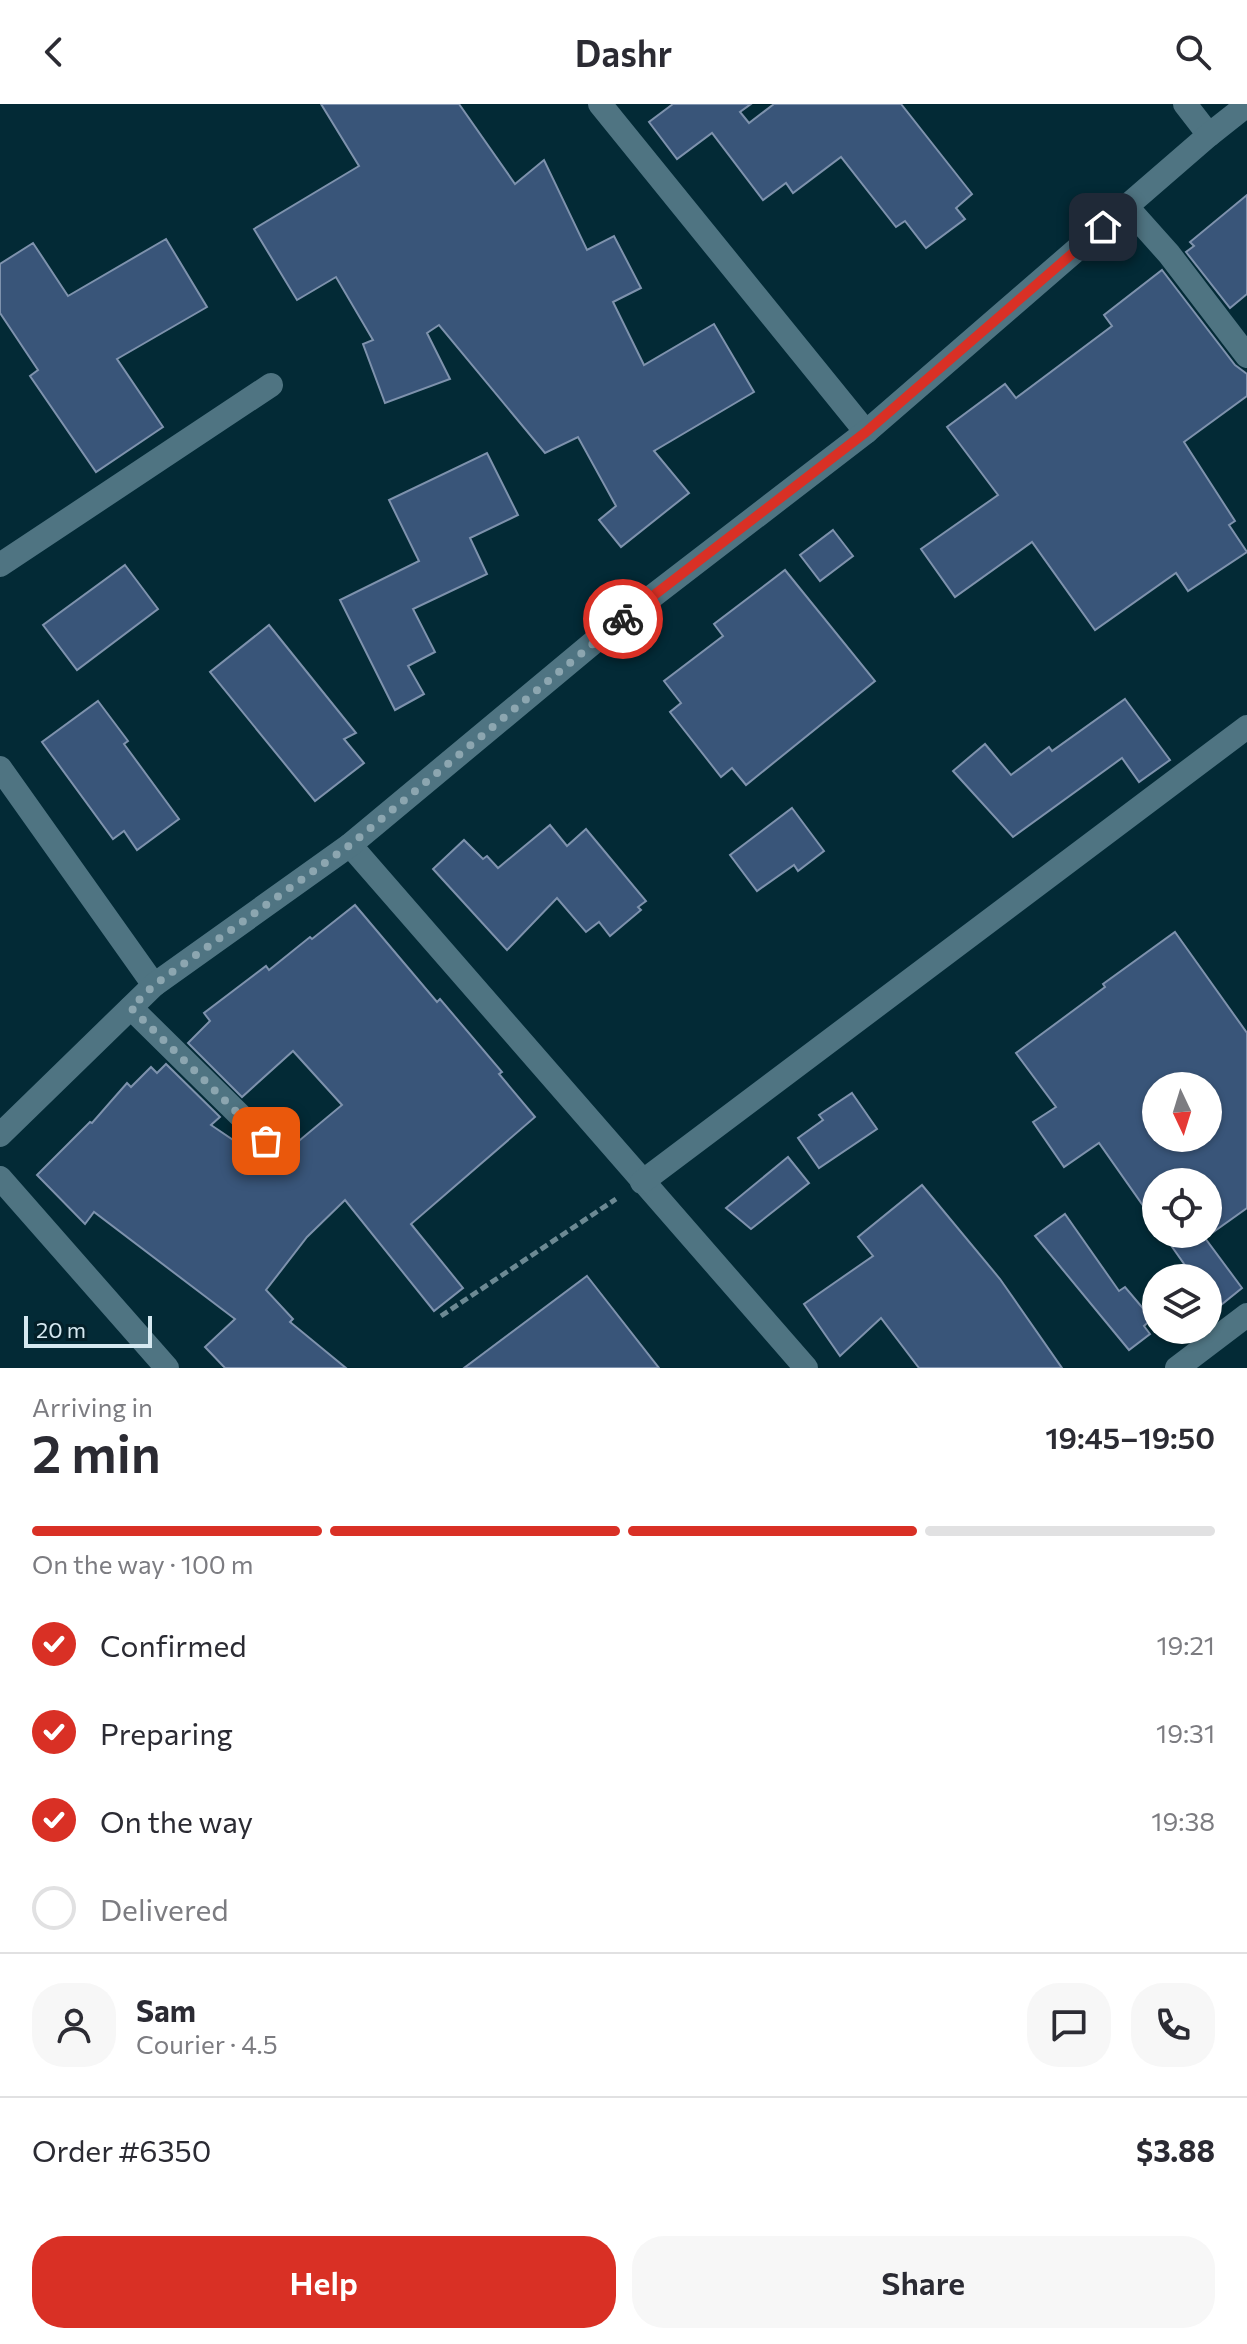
<!DOCTYPE html>
<html lang="en">
<head>
<meta charset="utf-8">
<style>
  body { margin:0; font-family:Commissioner,sans-serif; background:#f7f7f7; color:#2b2b33; height:100vh; display:flex; flex-direction:column; font-size:30px; white-space:nowrap }
  * { box-sizing:border-box; margin:0 }
  p { font-size:26px; color:#7c7c81 }
  .icon { flex:none; width:44px; height:44px; fill:none; stroke:currentColor; stroke-width:2; stroke-linecap:round; stroke-linejoin:round }
  .map { position:relative; height:1264px; overflow:hidden }
  .panel { display:flex; flex-direction:column; background:#fff; flex:1 }
  .panel>* { flex:none }
  .needle { width:52px; rotate:176deg }
  .controls { position:absolute; left:1142px; top:968px; display:grid; gap:16px }
  .controls a { display:grid; place-items:center; width:80px; height:80px; border-radius:50%; background:#fff; box-shadow:0 2px 6px #0004; font-size:40px }
  .scale { position:absolute; left:24px; bottom:20px; width:128px; box-sizing:border-box; padding-left:8px; border:4px solid #d6e9f1; border-top:0; font-size:22px; line-height:28px; white-space:nowrap; color:#d6e9f1; -webkit-text-stroke:6px #031f28; paint-order:stroke }
  .pin { position:absolute; display:grid; place-items:center; width:68px; height:68px; color:#fff; margin:-34px; border-radius:16px; box-shadow:0 4px 12px #0006 }
  .courier { position:absolute; display:grid; place-items:center; width:80px; height:80px; margin:-40px; border:6px solid #d93025; border-radius:50%; background:#fff; color:#222; box-shadow:0 2px 10px #0007 }
  .head em { font-style:normal; font-weight:600 }
  .head div { display:flex; flex-direction:column-reverse }
  .head { display:flex; align-items:center; justify-content:space-between; height:136px; padding:0 32px }
  h1 { font-size:52px; font-weight:600; line-height:60px }
  .bar { display:grid; grid-template-columns:repeat(4,1fr); gap:12px 8px; align-content:center; height:96px; padding:0 32px }
  .bar i { height:10px; border-radius:6px; background:#e1e1e2 }
  .bar .selected { background:#d93025 }
  .bar p { grid-column:span 4 }
  .line { display:flex; align-items:center; gap:20px; padding:0 32px; border-top:2px solid #e1e1e2 }
  .line div { flex:1 }
  .round { display:grid; place-items:center; flex:none; width:84px; height:84px; border-radius:32px; background:#f7f7f7 }
  ol { padding:0 32px; list-style:none }
  li { display:flex; align-items:center; gap:24px; height:88px }
  li p { margin-inline-start:auto }
  li .icon { padding:8px; border-radius:50%; background:#d93025; color:#fff; stroke-width:4 }
  li:last-child { color:#7c7c81 }
  li i { width:44px; height:44px; border:4px solid #e1e1e2; border-radius:50% }
  .button { display:flex; gap:16px; margin-top:auto; padding:16px 32px }
  .button a { flex:1; height:92px; border-radius:32px; background:#d93025; color:#fff; font-size:32px; font-weight:600; line-height:92px; text-align:center }
  .button a+a { background:#f7f7f7; color:#2b2b33 }
  header { display:flex; justify-content:space-between; align-items:center; height:104px; padding:0 32px; background:#fff; font-size:36px; font-weight:600 }
  .map>svg:first-child { display:block }
  .building { fill:#395579; stroke:#7e92ad; stroke-width:2; fill-rule:evenodd }
  .lines { fill:none; stroke-linecap:round; stroke-linejoin:round }
  .path { stroke:#6c8993; stroke-width:5; stroke-dasharray:8 4; stroke-linecap:butt }
  .minor { stroke:#4f7482; stroke-width:24 }
  .done { stroke:#8ca6b0; stroke-width:8; stroke-dasharray:0 14.4 }
  .route { stroke:#d93025; stroke-width:10 }
</style>
</head>
<body>
<header><svg class="icon" aria-label="back" viewBox="0 0 24 24"><path d="M15 5l-7 7 7 7"/></svg>Dashr<svg class="icon" aria-label="search" viewBox="0 0 24 24"><circle cx="10" cy="10" r="6"/><path d="M15 15l6 6"/></svg></header>
<div class="map">
<svg width="1247" height="1264" viewBox="0 0 1247 1264">
  <rect width="100%" height="100%" fill="#032a36"/>
  <g class="building">
    <path d="M321 0H459L515 80 544 56 587 146 614 132 641 184 613 198 644 261 714 220 754 288 654 347 689 389 621 443 599 416 616 402 578 333 545 349 439 221 427 229 450 275 385 299 363 240 373 236 336 173 297 196 254 125 359 62Z"/>
    <path d="M673 0H751L740 8 749 19 774 0H901L972 90 956 104 965 115 926 144 905 117 896 123 841 53 793 89 786 79 763 96 712 29 677 55 649 18Z"/>
    <path d="M1247 91V190L1230 204 1186 148 1194 142 1190 138Z"/>
    <path d="M166 135 207 203 117 255 163 323 96 368 30 272 38 266 0 209V160L33 139 68 192Z"/>
    <path d="M1162 166 1235 261 1247 270V292L1184 338 1235 417 1229 421 1247 448 1188 487 1176 469 1095 526 1032 438 955 493 921 445 998 391 947 323 1005 280 1016 294 1112 222 1104 211Z"/>
    <path d="M487 349 518 411 470 434 487 470 413 505 435 548 408 562 424 590 395 606 340 496 419 457 389 396Z"/>
    <path d="M833 426 853 452 820 477 800 451Z"/>
    <path d="M125 461 158 505 77 566 43 521Z"/>
    <path d="M785 466 875 577 746 681 732 664 721 673 670 608 681 599 664 577 723 532 714 520Z"/>
    <path d="M269 521 356 629 344 635 364 659 315 697 210 568Z"/>
    <path d="M1125 595 1170 656 1139 678 1122 654 1013 733 953 667 985 640 1011 671 1049 643 1052 647Z"/>
    <path d="M98 597 128 637 124 640 179 715 137 746 124 727 113 735 42 638Z"/>
    <path d="M792 704 824 747 798 767 794 761 757 787 730 751Z"/>
    <path d="M550 721 567 742 586 725 646 797 638 803 641 806 610 832 599 818 586 828 557 794 507 846 433 765 464 736 483 755 487 752 498 764Z"/>
    <path d="M355 801 437 898 440 895 502 968 499 970 535 1013 411 1120 463 1184 434 1207 345 1096 307 1133 266 1186 293 1215 290 1218 346 1264H225L205 1243 235 1215 94 1108 85 1120 37 1071 90 1018 92 1019 127 979 131 983 151 963 157 969 166 960 220 1013 211 1021 270 1061 342 1001 293 947 242 993 188 939 210 917 204 909 266 862 269 866 310 833 312 835Z"/>
    <path d="M1175 828 1247 929V1104L1205 1134 1242 1184 1216 1205 1208 1194V1174H1194L1163 1130H1208V1078H1156V1120L1099 1039 1064 1063 1033 1018 1056 1003 1016 949 1105 883 1103 880ZM1156 982H1208V1034H1156Z"/>
    <path d="M852 989 877 1025 819 1064 798 1034 823 1016 819 1011Z"/>
    <path d="M788 1053 809 1079 751 1125 726 1104Z"/>
    <path d="M922 1081 1000 1175 1062 1264H919L881 1214 840 1252 804 1200 873 1152 858 1133Z"/>
    <path d="M1065 1110 1119 1187 1125 1183 1152 1215 1144 1222 1150 1230 1129 1246 1035 1132Z"/>
    <path d="M587 1172 659 1264H464Z"/>
  </g>
  <g class="lines">
    <path class="path" d="M441 1212 616 1095"/>
    <g class="minor">
      <path d="M600 0 866 328"/>
      <path d="M1185 0 1209 31"/>
      <path d="M1127 103 1169 150 1247 252"/>
      <path d="M0 461 271 281"/>
      <path d="M0 664 154 881"/>
      <path d="M350 741 806 1264"/>
      <path d="M131 904 266 1037"/>
      <path d="M0 1031 154 881 350 741 606 528 866 328 1209 31 1247 1"/>
      <path d="M0 1074 167 1264"/>
      <path d="M642 1078 1247 623"/>
      <path d="M1177 1264 1247 1211"/>
    </g>
  </g>
  <g class="lines">
    <path class="done" d="M266 1037 131 904 154 881 350 741 623 515"/>
    <path class="route" d="M623 515 866 328 1103 123"/>
  </g>
</svg>
<div class="controls">
<a><svg class="needle" viewBox="-14 -14 28 28"><path d="M0-13l5 13h-10z" fill="#e53935"/><path d="M0 13l5-13h-10z" fill="#7c7c81"/></svg></a>
<a><svg class="icon" aria-label="locate" viewBox="0 0 24 24"><circle cx="12" cy="12" r="6"/><path d="M12 2v4M12 18v4M2 12h4M18 12h4"/></svg></a>
<a><svg class="icon" aria-label="layers" viewBox="0 0 24 24"><path d="M12 4l9 5-9 5-9-5zM3 14l9 5 9-5"/></svg></a>
</div>
<div class="scale">20 m</div>
<div class="pin" style="left:266px;top:1037px;background:#ea580c"><svg class="icon" aria-label="bag" viewBox="0 0 24 24"><path d="M5 8h14l-1 12H6zM9 8a3 3 0 0 1 6 0"/></svg></div>
<div class="pin" style="left:1103px;top:123px;background:#1f2937"><svg class="icon" aria-label="home" viewBox="0 0 24 24"><path d="M3 11l9-7 9 7M6 9v11h12V9"/></svg></div>
<div class="courier" style="left:623px;top:515px"><svg class="icon" aria-label="bike" viewBox="0 0 24 24"><circle cx="6" cy="16" r="4"/><circle cx="18" cy="16" r="4"/><path d="M6 16l4-8h5l3 8M10 8l3 8H6M13 5h3"/></svg></div>
</div>
<section class="panel">
<div class="head"><div><h1>2 min</h1><p>Arriving in</p></div><em>19:45–19:50</em></div>
<div class="bar"><i class="selected"></i><i class="selected"></i><i class="selected"></i><i></i><p>On the way · 100 m</p></div>
<ol>
<li><svg class="icon" aria-label="check" viewBox="0 0 24 24"><path d="M5 12l5 5 9-10"/></svg>Confirmed<p>19:21</p></li>
<li><svg class="icon" aria-label="check" viewBox="0 0 24 24"><path d="M5 12l5 5 9-10"/></svg>Preparing<p>19:31</p></li>
<li><svg class="icon" aria-label="check" viewBox="0 0 24 24"><path d="M5 12l5 5 9-10"/></svg>On the way<p>19:38</p></li>
<li><i></i>Delivered</li>
</ol>
<div class="line" style="height:144px"><a class="round"><svg class="icon" aria-label="person" viewBox="0 0 24 24"><circle cx="12" cy="8" r="4"/><path d="M4 21q1-7 8-7t8 7"/></svg></a><div><b>Sam</b><p>Courier · 4.5</p></div><a class="round"><svg class="icon" aria-label="chat" viewBox="0 0 24 24"><path d="M4 5h16v11H9l-5 4z"/></svg></a><a class="round"><svg class="icon" aria-label="phone" viewBox="0 0 24 24"><path d="M5 4h4l2 5-3 2q2 4 5 5l2-3 5 2v4C11 20 4 13 5 4z"/></svg></a></div>
<div class="line" style="height:104px"><div>Order #6350</div><b>$3.88</b></div>
<div class="button"><a>Help</a><a>Share</a></div>
</section>
</body>
</html>
